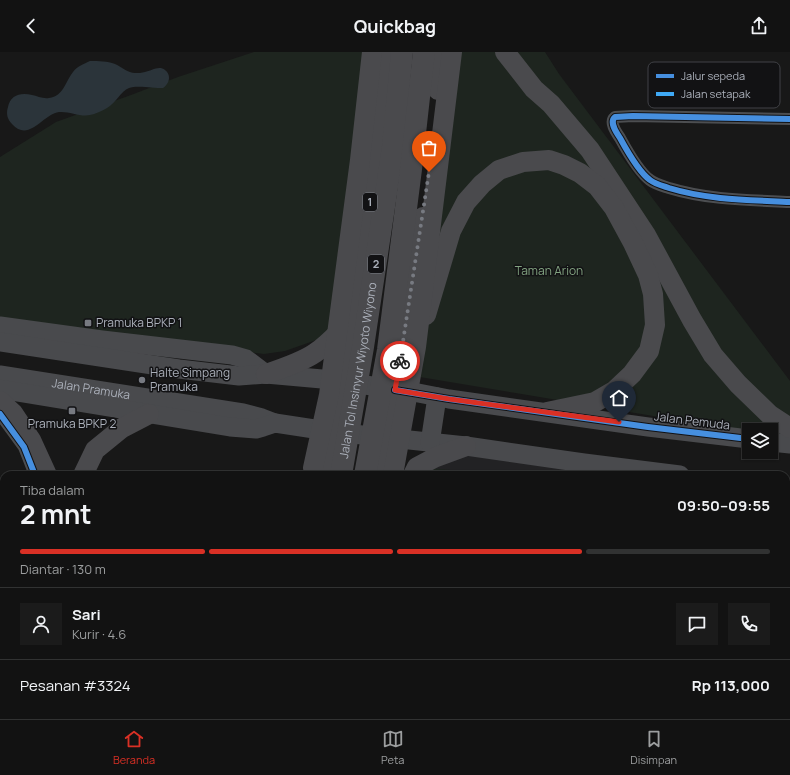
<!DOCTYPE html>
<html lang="id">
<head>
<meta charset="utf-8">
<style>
  body { margin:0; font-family:Manrope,sans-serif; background:#1b1b1b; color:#f1f3f6; height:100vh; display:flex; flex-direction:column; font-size:15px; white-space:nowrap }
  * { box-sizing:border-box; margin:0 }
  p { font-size:13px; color:#9c9e9f }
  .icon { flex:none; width:22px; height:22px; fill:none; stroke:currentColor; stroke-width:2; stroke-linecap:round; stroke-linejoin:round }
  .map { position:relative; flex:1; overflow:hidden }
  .sheet { position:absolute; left:0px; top:419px; width:790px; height:248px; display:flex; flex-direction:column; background:#121212; border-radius:12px 12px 0 0; box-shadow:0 1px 3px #0004,0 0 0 1px #313232 }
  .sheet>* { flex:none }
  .tools { position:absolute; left:742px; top:371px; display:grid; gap:8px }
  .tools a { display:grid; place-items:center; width:36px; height:36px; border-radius:0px; background:#121212; box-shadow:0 1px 3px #0004,0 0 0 1px #313232; font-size:20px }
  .pin { position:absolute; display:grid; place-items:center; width:34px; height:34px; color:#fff; margin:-41px -17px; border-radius:50% 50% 50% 0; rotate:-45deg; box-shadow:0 0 4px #0007 }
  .pin .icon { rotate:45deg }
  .courier { position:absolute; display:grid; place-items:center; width:40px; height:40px; margin:-20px; border:3px solid #d93025; border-radius:50%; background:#fff; color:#222; box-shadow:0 1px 5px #0007 }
  .summary em { font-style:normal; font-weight:700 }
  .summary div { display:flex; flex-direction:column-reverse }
  .summary { display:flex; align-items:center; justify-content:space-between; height:68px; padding:0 20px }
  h1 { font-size:26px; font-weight:700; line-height:30px }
  .bar { display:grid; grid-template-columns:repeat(4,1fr); gap:6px 4px; align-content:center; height:48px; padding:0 20px }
  .bar i { height:5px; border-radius:3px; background:#313232 }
  .bar .selected { background:#d93025 }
  .bar p { grid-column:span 4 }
  .line { display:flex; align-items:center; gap:10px; padding:0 20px; border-top:1px solid #313232 }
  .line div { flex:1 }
  .round { display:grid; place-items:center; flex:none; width:42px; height:42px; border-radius:0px; background:#1b1b1b }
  header { display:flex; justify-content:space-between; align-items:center; height:52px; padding:0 20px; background:#121212; font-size:18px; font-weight:700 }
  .menu { display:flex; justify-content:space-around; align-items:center; height:56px; border-top:1px solid #313232; background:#121212; font-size:11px; color:#9c9e9f }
  .menu a { display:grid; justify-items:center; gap:2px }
  .menu .selected { color:#d93025 }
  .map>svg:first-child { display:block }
  .built { fill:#222224 }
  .green { fill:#1e251f }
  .water { fill:#2b343a }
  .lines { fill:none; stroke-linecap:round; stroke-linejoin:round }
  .minor { stroke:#4c4e51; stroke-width:12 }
  .primary { stroke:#494a4d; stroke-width:19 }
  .trunk { stroke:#4a4a4d; stroke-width:20 }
  .motorway { stroke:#4a4a4d; stroke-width:22 }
  .trunk-bridge { stroke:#4a4a4d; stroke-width:20 }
  .motorway-bridge { stroke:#4a4a4d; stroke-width:22 }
  .quiet { stroke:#3fa9f5; stroke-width:5; stroke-dasharray:10 5; stroke-linecap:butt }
  .cycleway-casing { stroke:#121214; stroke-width:8 }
  .cycleway { stroke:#468fdf; stroke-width:6 }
  .done { stroke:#777a81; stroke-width:4; stroke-dasharray:0 7.2 }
  .route { stroke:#d93025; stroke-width:5 }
  .poi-dot { fill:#777a81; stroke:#121214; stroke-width:1.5 }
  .labels { text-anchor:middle; stroke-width:3; stroke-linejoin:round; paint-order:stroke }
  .shield { fill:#121214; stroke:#7c8088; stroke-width:1 }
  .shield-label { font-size:11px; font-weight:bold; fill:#aaafb9 }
  .park-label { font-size:12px; fill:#82a381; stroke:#121214 }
  .poi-label { font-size:12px; fill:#aaafb9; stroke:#121214; text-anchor:start }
  .street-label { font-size:12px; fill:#aaafb9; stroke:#121214 }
  .key { fill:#121214; stroke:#404146; stroke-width:1 }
  .key-label { font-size:11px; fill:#aaafb9 }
</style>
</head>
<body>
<header><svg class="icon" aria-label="back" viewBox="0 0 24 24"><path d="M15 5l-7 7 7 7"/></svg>Quickbag<svg class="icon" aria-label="share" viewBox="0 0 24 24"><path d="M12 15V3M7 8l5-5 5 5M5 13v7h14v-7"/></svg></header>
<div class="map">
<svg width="790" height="667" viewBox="0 0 790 667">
  <rect width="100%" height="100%" fill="#181818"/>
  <g class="built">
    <path d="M466 394 695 423H413Z"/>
    <path d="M786 434 790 435V667H366L367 663H786Z"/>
  </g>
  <g class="green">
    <path d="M254 0H366L333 276 322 286 285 299 264 302 0 267V105L56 70 131 43 178 25Z"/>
    <path d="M453 0H545L559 22 790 329V387L771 383V378H749V380L408 323Z"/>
    <path d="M429 416 503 423H428Z"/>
    <path d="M389 663H503L502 667H388Z"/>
  </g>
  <path class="water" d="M90 9C99 9 107 9 115 12 122 15 128 21 135 21 138 21 142 21 145 20 151 19 159 13 165 18 168 20 169 23 169 26 169 30 166 34 163 36 154 36 136 33 129 36 121 39 115 52 107 56 102 59 95 62 90 63 80 65 69 59 59 60 43 62 29 91 12 72 7 67 6 61 8 55 10 43 21 40 32 43 37 44 43 47 49 46 64 44 65 30 73 20 77 14 84 12 90 9Z"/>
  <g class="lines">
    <g class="minor">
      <path d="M790 67 633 64 615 65C609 70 616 80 620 86 626 97 640 121 650 128 655 132 663 134 669 136 708 148 750 148 790 150"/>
      <path d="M0 362 24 395 35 423"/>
      <path d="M0 487H4"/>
      <path d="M0 574H4"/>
      <path d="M0 639 4 640"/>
      <path d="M26 667V663"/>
    </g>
    <g class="primary">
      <path d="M0 274 102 288 232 303 246 307 266 322"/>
      <path d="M0 290 179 317 239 324 266 322 322 327 408 339 449 347 648 375 749 387"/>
      <path id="s1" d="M0 323 243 361 262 366 275 371"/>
      <path d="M0 337 230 375 256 377 263 375 275 371 334 380 466 394 584 411 680 423"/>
      <path d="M771 390 790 392"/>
      <path d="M430 391 437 345"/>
      <path d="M786 436H790"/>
    </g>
    <g class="trunk">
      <path d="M505 0 534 37 551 52 590 98 646 183 692 268 713 303 738 332 770 363 790 376"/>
      <path d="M438 38 441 0"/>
      <path d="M426 263 451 179 466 150 482 132 499 118 523 110 549 108 564 113 580 121 597 134 614 156 633 191 648 223 653 242 655 273 649 299 632 322 614 339 595 350 547 360"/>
      <path d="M266 322C281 317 302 310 315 301 326 294 336 283 345 274"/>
      <path d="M0 349 13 361 31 388 47 423"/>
      <path d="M83 423 95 398 122 376 149 362"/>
      <path d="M326 423 358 244 376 109 387 0"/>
      <path d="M379 423 390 369 423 165"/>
      <path d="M413 423 417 415 436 405 466 394"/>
      <path d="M222 663 227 667"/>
      <path d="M272 667 273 663"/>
      <path d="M332 667 333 663"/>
      <path d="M347 667 348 663"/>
      <path d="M365 667 366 663"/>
    </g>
    <g class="motorway">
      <path d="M290 667 291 663"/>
      <path d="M317 667 318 663"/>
    </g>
    <g class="trunk-bridge">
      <path d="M313 416 329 343 360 108 372 0"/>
      <path d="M393 423 416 295 452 0"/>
    </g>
    <g class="motorway-bridge">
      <path id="s2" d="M341 423 363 295 393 95 402 0"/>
      <path d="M365 423 388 298 411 117 424 0"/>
    </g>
    <g class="quiet">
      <path d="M0 487H4"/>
      <path d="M0 574H4"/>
      <path d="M0 639 4 640"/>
      <path d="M26 667V663"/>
    </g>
    <g class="cycleway-casing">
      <g id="cycleway">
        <path d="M790 67 633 64 615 65C609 70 616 80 620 86 626 97 640 121 650 128 655 132 663 134 669 136 708 148 750 148 790 150"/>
        <path d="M395 338 449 347 648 375 749 387"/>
        <path d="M0 362 24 395 35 423"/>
      </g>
    </g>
    <use href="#cycleway" class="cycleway"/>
  </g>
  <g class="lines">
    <path class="done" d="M400 309 429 120"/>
    <path class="route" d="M400 309 395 338 449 347 619 370"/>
  </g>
  <g class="poi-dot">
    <rect x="84" y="267" width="8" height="8" rx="2"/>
    <circle cx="142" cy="328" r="4"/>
    <rect x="68" y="355" width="8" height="8" rx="2"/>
  </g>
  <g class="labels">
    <g class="shield">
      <rect x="363" y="141" width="14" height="18" rx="3"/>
      <rect x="368" y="203" width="16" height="18" rx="3"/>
    </g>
    <g class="shield-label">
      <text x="370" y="154">1</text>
      <text x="376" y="216">2</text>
    </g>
    <g class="park-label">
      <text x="549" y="223">Taman Arion</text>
    </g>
    <g class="poi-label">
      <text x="96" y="275">Pramuka BPKP 1</text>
      <text x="150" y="325">Halte Simpang<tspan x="150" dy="14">Pramuka</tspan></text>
      <text x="72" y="376" text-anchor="middle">Pramuka BPKP 2</text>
    </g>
    <g class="street-label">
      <text dy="4" stroke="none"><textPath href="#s2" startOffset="106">Jalan Tol Insinyur Wiyoto Wiyono</textPath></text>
      <text dy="4" stroke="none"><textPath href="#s1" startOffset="92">Jalan Pramuka</textPath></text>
      <text transform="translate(692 369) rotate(7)" y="4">Jalan Pemuda</text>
    </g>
  </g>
  <rect x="648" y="10" width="132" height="46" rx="6" class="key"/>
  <rect x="656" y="22" width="18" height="4" fill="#468fdf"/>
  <rect x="656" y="40" width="18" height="4" fill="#3fa9f5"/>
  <g class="key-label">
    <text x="681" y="28">Jalur sepeda</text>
    <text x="681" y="46">Jalan setapak</text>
  </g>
</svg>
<div class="tools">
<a><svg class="icon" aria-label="layers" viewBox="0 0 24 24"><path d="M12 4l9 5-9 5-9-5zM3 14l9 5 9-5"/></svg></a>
</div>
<div class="pin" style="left:429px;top:120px;background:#ea580c"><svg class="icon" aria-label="bag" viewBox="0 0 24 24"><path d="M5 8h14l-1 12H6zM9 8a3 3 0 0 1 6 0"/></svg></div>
<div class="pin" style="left:619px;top:370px;background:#1f2937"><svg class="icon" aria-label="home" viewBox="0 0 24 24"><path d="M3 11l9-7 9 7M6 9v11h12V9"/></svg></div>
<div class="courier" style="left:400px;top:309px"><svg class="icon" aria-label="bike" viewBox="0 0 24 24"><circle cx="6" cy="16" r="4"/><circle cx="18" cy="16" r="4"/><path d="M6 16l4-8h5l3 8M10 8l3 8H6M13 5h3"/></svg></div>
<section class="sheet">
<div class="summary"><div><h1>2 mnt</h1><p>Tiba dalam</p></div><em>09:50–09:55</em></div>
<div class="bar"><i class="selected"></i><i class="selected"></i><i class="selected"></i><i></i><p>Diantar · 130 m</p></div>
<div class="line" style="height:72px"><a class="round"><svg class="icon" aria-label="person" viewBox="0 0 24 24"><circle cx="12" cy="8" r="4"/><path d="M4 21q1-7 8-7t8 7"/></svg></a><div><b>Sari</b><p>Kurir · 4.6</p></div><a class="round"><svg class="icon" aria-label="chat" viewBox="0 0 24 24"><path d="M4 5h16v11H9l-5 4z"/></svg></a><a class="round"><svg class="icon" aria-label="phone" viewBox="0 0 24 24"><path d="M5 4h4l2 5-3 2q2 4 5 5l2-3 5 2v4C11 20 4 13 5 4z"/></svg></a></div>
<div class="line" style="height:52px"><div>Pesanan #3324</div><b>Rp 113,000</b></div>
</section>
</div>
<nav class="menu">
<a class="selected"><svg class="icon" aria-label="home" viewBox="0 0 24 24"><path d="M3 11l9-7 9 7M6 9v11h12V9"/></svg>Beranda</a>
<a><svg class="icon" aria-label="map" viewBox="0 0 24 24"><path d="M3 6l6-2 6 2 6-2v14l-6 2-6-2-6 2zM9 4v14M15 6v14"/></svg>Peta</a>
<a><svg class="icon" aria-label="saved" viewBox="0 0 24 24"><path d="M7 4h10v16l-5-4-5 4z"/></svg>Disimpan</a>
</nav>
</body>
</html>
